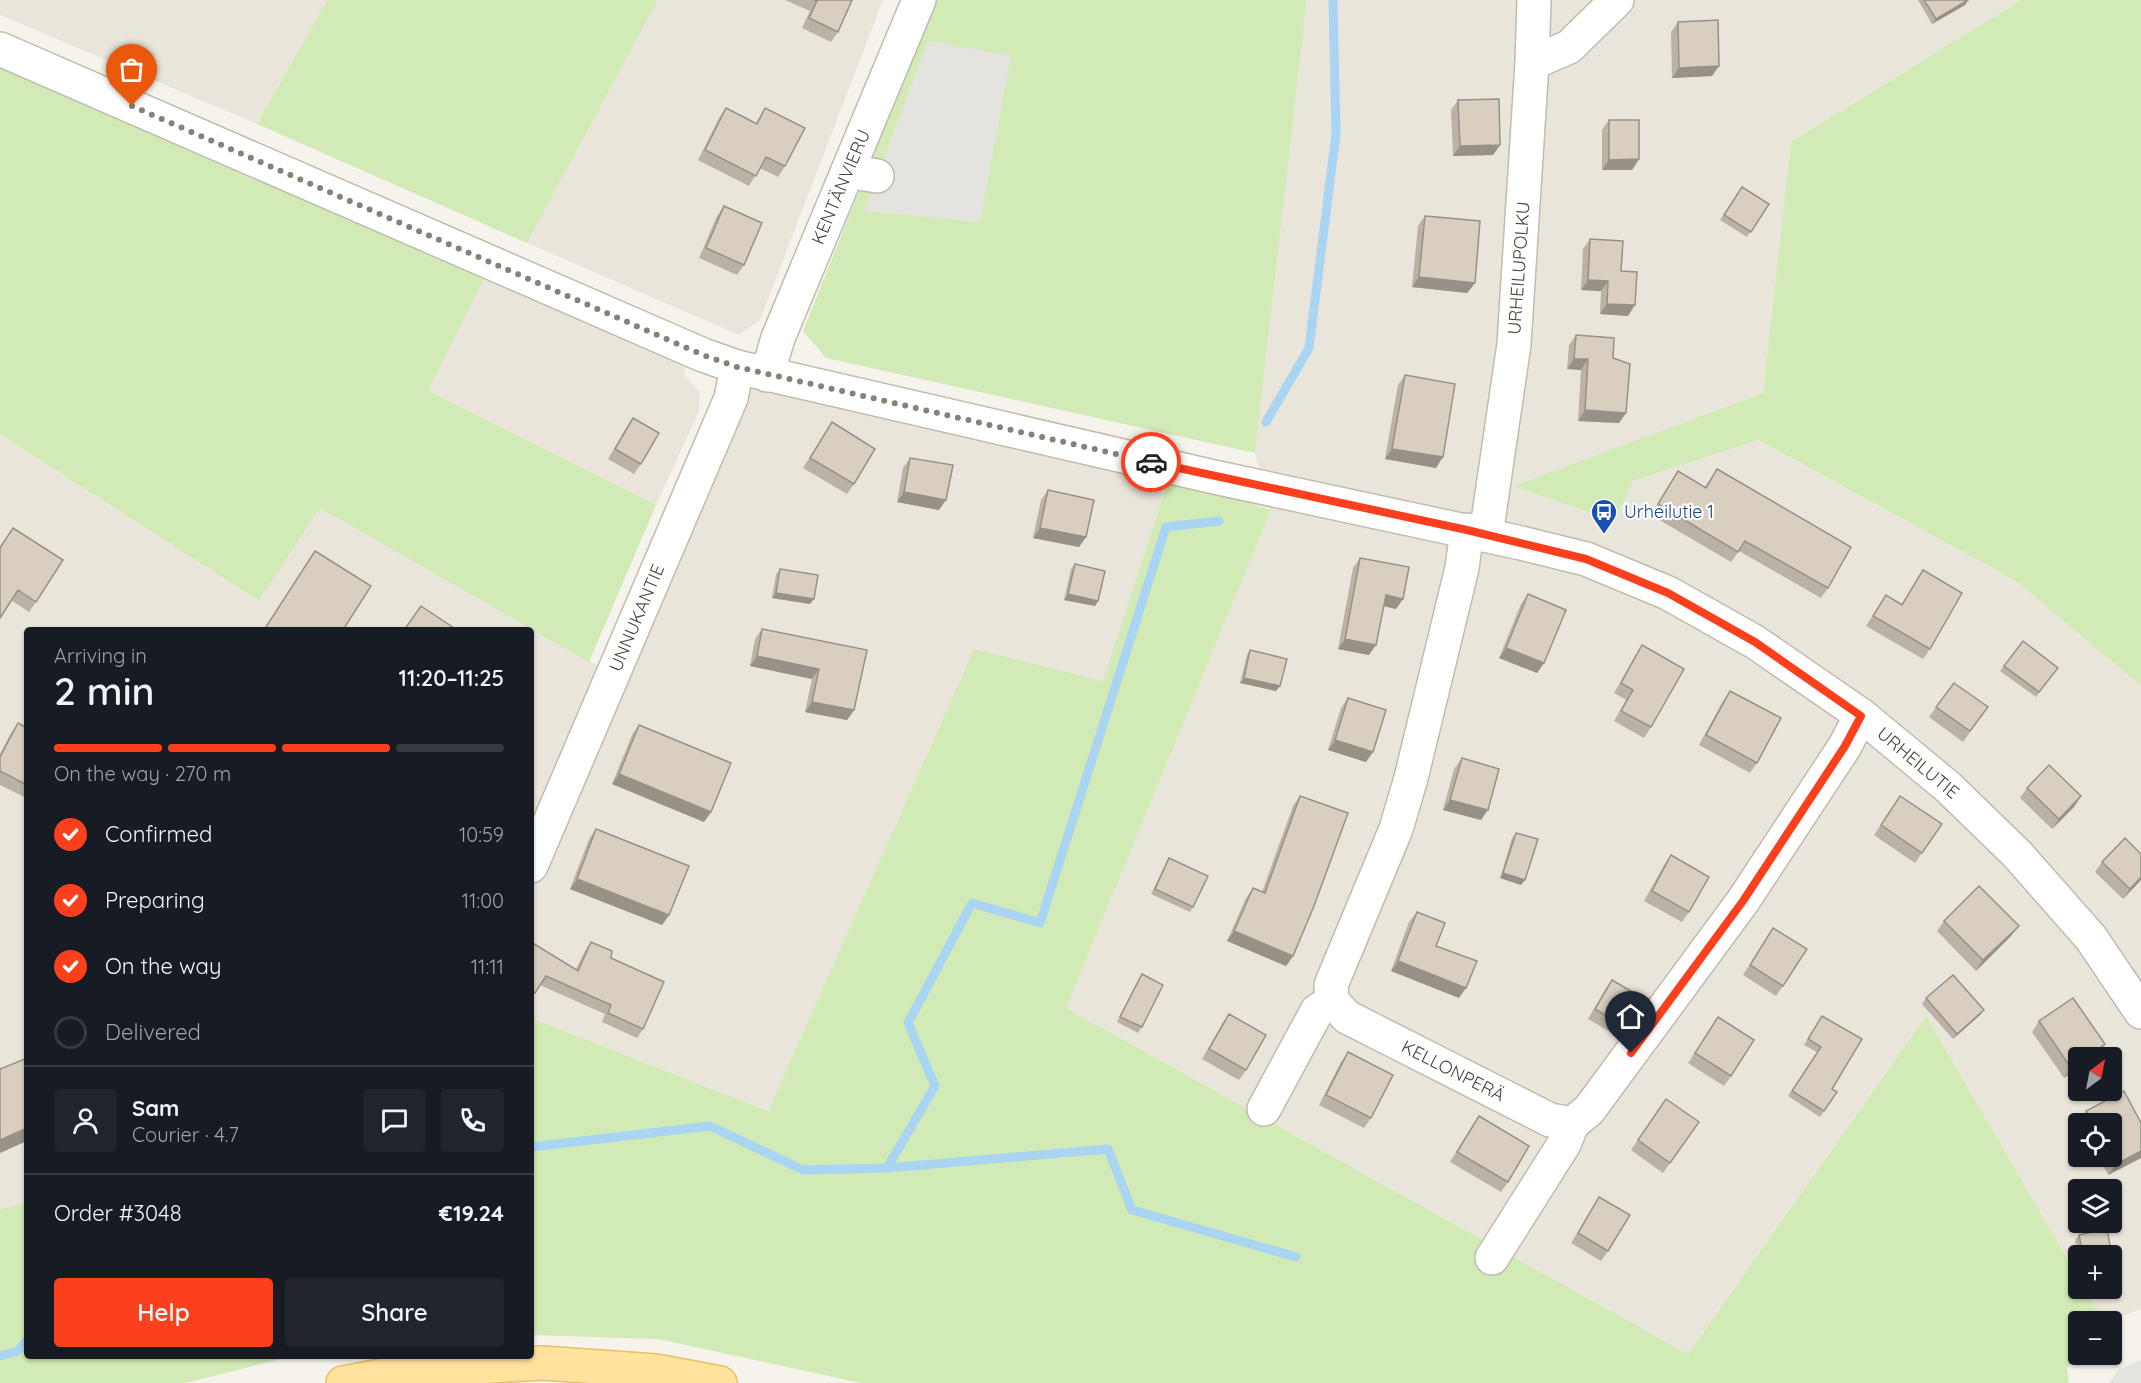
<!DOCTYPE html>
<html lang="en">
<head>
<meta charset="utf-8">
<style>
  body { margin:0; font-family:Quicksand,sans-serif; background:#20242c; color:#f1f3f6; height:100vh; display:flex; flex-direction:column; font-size:22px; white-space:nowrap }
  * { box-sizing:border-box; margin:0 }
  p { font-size:20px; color:#9ea1a6 }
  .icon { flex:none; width:33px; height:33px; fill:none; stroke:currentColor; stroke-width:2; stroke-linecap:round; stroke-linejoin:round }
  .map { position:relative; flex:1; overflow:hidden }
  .panel { position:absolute; left:24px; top:627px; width:510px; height:732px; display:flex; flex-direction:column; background:#171b24; border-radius:6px; box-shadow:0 2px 4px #0004 }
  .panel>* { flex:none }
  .needle { width:39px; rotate:32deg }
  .tools { position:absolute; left:2068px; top:1047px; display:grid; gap:12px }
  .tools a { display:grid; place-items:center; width:54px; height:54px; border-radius:6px; background:#171b24; box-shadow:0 2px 4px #0004; font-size:30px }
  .pin { position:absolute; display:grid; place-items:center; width:51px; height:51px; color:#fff; margin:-62px -26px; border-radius:50% 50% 50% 0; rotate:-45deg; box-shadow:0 0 6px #0007 }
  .pin .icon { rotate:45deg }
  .courier { position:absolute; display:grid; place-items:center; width:60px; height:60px; margin:-30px; border:4px solid #fc3f1d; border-radius:50%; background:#fff; color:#222; box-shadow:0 2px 8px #0007 }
  .summary em { font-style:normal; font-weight:600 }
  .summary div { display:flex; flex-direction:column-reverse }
  .summary { display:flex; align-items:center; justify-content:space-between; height:102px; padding:0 30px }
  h1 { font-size:39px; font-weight:600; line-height:45px }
  .bar { display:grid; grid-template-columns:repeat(4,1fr); gap:9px 6px; align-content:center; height:72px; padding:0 30px }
  .bar i { height:8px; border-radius:4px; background:#363941 }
  .bar .active { background:#fc3f1d }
  .bar p { grid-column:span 4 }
  .line { display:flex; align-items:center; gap:15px; padding:0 30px; border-top:2px solid #363941 }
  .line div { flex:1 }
  .round { display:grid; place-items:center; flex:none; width:63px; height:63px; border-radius:6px; background:#20242c }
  ol { padding:0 30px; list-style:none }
  li { display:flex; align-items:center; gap:18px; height:66px }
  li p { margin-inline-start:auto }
  li .icon { padding:6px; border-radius:50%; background:#fc3f1d; color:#fff; stroke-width:4 }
  li:last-child { color:#9ea1a6 }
  li i { width:33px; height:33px; border:3px solid #363941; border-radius:50% }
  .action { display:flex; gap:12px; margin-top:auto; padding:12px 30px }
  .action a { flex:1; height:69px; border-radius:6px; background:#fc3f1d; color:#fff; font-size:24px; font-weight:600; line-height:69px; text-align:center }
  .action a+a { background:#20242c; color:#f1f3f6 }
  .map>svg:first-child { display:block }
  .residential { fill:#eae5da; fill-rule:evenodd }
  .green { fill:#d2eab5 }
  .parking { fill:#e5e3e0 }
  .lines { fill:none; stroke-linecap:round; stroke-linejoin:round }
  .stream { stroke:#a9d4f2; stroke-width:9 }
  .minor-casing { stroke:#c2bbae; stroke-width:36 }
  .major-casing { stroke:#e6c16a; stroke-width:36 }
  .minor { stroke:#fff; stroke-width:33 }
  .major { stroke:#ffe39c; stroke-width:33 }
  .wall { fill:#bab2a6 }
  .shaded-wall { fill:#979187 }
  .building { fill:#d8cfc1; stroke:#979187; stroke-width:1.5 }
  .done { stroke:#878178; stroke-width:6; stroke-dasharray:0 10.8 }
  .route { stroke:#fc3f1d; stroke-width:8 }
  .labels { text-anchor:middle; stroke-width:4.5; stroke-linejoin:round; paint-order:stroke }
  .street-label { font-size:18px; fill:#4b4439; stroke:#fff }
  .transit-label { font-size:18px; fill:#164399; stroke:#fff; text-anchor:start }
</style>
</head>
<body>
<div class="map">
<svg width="2141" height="1383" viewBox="0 0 2141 1383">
  <rect width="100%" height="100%" fill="#f6f3ec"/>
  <g class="residential">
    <path d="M0 0H327L257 124 0 15Z"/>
    <path d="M658 0H883L760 320 739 335 527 243Z"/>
    <path d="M1307 0H2021L1791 142 1763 393 1516 486 1633 481 1757 440 2016 581 2141 686V1309L2109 1321H2104L2085 1289 2112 1288V1256H2079V1279L1926 1016 1688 1354 1066 1008 1271 510 1255 453ZM2079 1058H2112V1090H2079ZM2079 1124H2112V1156H2079ZM2079 1190H2112V1222H2079Z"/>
    <path d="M488 271 688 362 683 374 700 392 699 411 656 505 427 391Z"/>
    <path d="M749 382 1169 478 1103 682 974 649 768 1111 531 1018V630H27V1203L0 1209V434L259 601 320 508 625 681Z"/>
  </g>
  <g class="green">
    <path d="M327 0H658L527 243 257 124Z"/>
    <path d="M936 0H1307L1255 453 826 358 803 331Z"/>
    <path d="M2021 0H2141V686L2016 581 1758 440 1633 481 1615 521 1514 486 1763 393 1791 142Z"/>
    <path d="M0 57 488 271 428 391 656 505 589 662 320 508 259 601 0 434Z"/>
    <path d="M1169 478 1271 510 1066 1008 1688 1354 1926 1016 2079 1279V1288L2085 1289 2104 1321 2079 1322V1354L2067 1368 2069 1383H861L658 1339 531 1335V1018L768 1111 974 649 1103 681Z"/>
    <path d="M27 1203V1356H293L186 1383H0V1209Z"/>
  </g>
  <g class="parking">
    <path d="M928 41 1011 56 980 222 864 211Z"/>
    <path d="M2141 1360V1383H2109L2119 1369Z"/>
  </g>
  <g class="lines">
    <g class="stream">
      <path d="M1266 422 1309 348 1336 134 1333 0"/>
      <path d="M531 1147 710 1126 803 1170 887 1168 935 1086 908 1023 972 903 1040 923 1166 527 1219 521"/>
      <path d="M887 1168 1108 1149 1132 1210 1296 1257"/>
      <path d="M0 1356 18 1351 27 1340"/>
    </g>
    <g class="minor-casing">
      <g id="minor">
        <path d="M0 49 703 355 737 367 1214 477 1521 543 1586 559 1668 593 1755 642 1861 715 1948 787 2018 855 2091 938 2141 1012"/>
        <path d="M1532 63 1569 47 1617 0"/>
        <path d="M848 171 877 176"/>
        <path d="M767 375 778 338 919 0"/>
        <path d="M1467 530 1462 568 1411 778 1396 829 1331 985 1332 1001 1347 1017 1550 1120 1572 1124 1589 1110 1743 901 1845 746 1861 715"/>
        <path d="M1486 535 1514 344 1532 63 1534 0"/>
        <path d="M531 866 731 398 737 367"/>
        <path d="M1264 1109 1317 1011 1332 1001"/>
        <path d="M1492 1258 1564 1144 1572 1124"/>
      </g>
    </g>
    <g class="major-casing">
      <path id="major" d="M343 1383 407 1371 543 1363 656 1371 720 1383"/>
    </g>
    <use href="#minor" class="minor"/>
    <use href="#major" class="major"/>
  </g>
  <g class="wall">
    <path d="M785 0H852L838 32 831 42 802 28 810 11Z"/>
    <path d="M1918 0H1968L1965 5 1932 24Z"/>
    <path d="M1678 22 1719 66 1712 76 1672 78 1671 32Z"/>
    <path d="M1458 100 1500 145 1493 155 1453 156 1451 110Z"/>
    <path d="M726 108 756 123 765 108 785 166 778 177 760 168 749 186 698 160 719 118Z"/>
    <path d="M1609 120 1639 159 1632 170H1602V130Z"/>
    <path d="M1742 187 1769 204 1747 237 1720 220Z"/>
    <path d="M724 206 744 265 737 275 699 258 717 216Z"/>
    <path d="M1425 216 1475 283 1467 293 1412 287 1418 226Z"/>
    <path d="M1590 239 1621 271 1628 316 1600 314 1601 291 1581 290 1583 249Z"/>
    <path d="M1576 335 1613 358 1626 413 1619 423 1578 421 1581 370 1567 369 1569 345Z"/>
    <path d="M1405 375 1436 468 1385 459 1398 385Z"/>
    <path d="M633 418 641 464 634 474 608 459 626 428Z"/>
    <path d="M832 422 854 484 847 494 803 468Z"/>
    <path d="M910 458 939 510 897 502 903 468Z"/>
    <path d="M1717 469 1828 588 1821 598 1739 551 1731 562 1651 515 1678 471 1705 487Z"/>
    <path d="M1048 490 1086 537 1079 547 1033 538 1041 500Z"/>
    <path d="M13 528 36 602 29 612 11 600 0 618V547Z"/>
    <path d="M1360 558 1403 599 1396 609 1384 606 1369 655 1338 649 1353 568Z"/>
    <path d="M1075 564 1098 601 1095 606 1064 600 1071 569Z"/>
    <path d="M780 569 810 604 772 598 776 574Z"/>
    <path d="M1923 570 1930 649 1923 659 1866 626 1886 595 1902 604Z"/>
    <path d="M1528 594 1544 663 1537 673 1499 658 1521 604Z"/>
    <path d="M762 629 867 650 854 710 847 720 805 712 812 679 750 666 755 639Z"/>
    <path d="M2023 641 2058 668 2036 697 2000 671Z"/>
    <path d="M1642 645 1651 727 1644 738 1614 721 1626 700 1614 693 1635 656Z"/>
    <path d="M1250 650 1280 686 1276 691 1240 683 1247 655Z"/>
    <path d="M1954 683 1988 707 1963 742 1929 717Z"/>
    <path d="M1730 691 1757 763 1750 773 1699 745 1723 701Z"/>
    <path d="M1348 698 1366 762 1328 750 1341 708Z"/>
    <path d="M18 723 27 728V797L26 798 0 785V754L11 733Z"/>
    <path d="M639 725 711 812 704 822 612 784 632 735Z"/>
    <path d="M1462 758 1481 820 1443 810 1454 769Z"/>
    <path d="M2027 788 2074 807 2052 829 2020 798Z"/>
    <path d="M1300 796 1293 956 1286 966 1227 941 1246 898 1253 888 1262 892 1293 806Z"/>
    <path d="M1900 796 1942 824 1915 863 1874 835Z"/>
    <path d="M596 829 669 915 662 925 570 889 589 839Z"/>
    <path d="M1516 833 1521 885 1500 878 1512 838Z"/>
    <path d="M1671 855 1689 912 1682 922 1644 901 1664 865Z"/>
    <path d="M1169 858 1193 907 1190 912 1151 894 1166 863Z"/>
    <path d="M2102 862 2141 880 2123 899 2095 872Z"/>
    <path d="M1417 912 1436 946 1459 998 1391 971 1409 922Z"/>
    <path d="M1944 921 2011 936 1976 971 1937 931Z"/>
    <path d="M1773 928 1783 986 1776 996 1743 975Z"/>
    <path d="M531 942 576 969 585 951 591 942 611 958 643 1029 637 1038 602 1022 605 1014 540 985 531 999Z"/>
    <path d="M1142 974V1027L1138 1033 1117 1022 1138 980Z"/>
    <path d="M1612 980 1619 1023 1612 1033 1588 1019 1605 990Z"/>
    <path d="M1926 998 1984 1010 1980 1015 1953 1039 1922 1004Z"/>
    <path d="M1229 1014 1246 1070 1239 1080 1202 1059 1222 1024Z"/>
    <path d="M1822 1016 1832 1089 1837 1092 1820 1117 1788 1096 1817 1052 1804 1045Z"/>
    <path d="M1718 1017 1731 1076 1724 1086 1688 1063Z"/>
    <path d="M2039 1021 2098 1054 2094 1058H2079V1067L2064 1078 2032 1032Z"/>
    <path d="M1348 1052 1371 1118 1364 1128 1319 1105 1341 1062Z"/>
    <path d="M2124 1091 2141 1123V1158L2108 1175 2098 1156H2112V1124H2081L2079 1121 2086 1111Z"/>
    <path d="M1666 1099 1699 1122 1663 1173 1631 1150Z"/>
    <path d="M1479 1116 1508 1182 1501 1192 1450 1162 1472 1126Z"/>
    <path d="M1599 1197 1608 1251 1601 1261 1571 1243Z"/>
    <path d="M2079 1235 2112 1256H2079V1258L2075 1240Z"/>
  </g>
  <g class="shaded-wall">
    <path d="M1968 0 1965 5 1932 24 1936 19Z"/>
    <path d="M1719 66 1712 76 1672 78 1679 68Z"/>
    <path d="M1500 145 1493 155 1453 156 1460 146Z"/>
    <path d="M1639 159 1632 170H1602L1609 160Z"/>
    <path d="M1419 277 1475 283 1467 293 1412 287Z"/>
    <path d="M1588 280 1608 281 1601 291 1581 290Z"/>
    <path d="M1607 304 1635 305 1628 316 1600 314Z"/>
    <path d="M1574 359H1588L1581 370 1567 369Z"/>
    <path d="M1585 410 1626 413 1619 423 1578 421Z"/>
    <path d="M1392 449 1443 457 1436 468 1385 459Z"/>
    <path d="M904 492 946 500 939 510 897 502Z"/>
    <path d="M1040 528 1086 537 1079 547 1033 538Z"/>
    <path d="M776 593 814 599 810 604 772 598Z"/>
    <path d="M1068 594 1098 601 1095 606 1064 600Z"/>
    <path d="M1386 595 1403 599 1396 609 1379 605Z"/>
    <path d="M1345 639 1376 645 1369 655 1338 649Z"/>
    <path d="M1506 648 1544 663 1537 673 1499 658Z"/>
    <path d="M757 656 819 669 812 679 750 666Z"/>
    <path d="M1244 678 1280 686 1276 691 1240 683Z"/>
    <path d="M812 702 854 710 847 720 805 712Z"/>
    <path d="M1335 740 1373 752 1366 762 1328 750Z"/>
    <path d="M619 774 711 812 704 822 612 784Z"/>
    <path d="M2081 796 2074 807 2052 829 2059 819Z"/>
    <path d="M1450 800 1488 810 1481 820 1443 810Z"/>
    <path d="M1503 873 1525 880 1521 885 1500 878Z"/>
    <path d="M2141 877V880L2123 899 2130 889Z"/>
    <path d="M577 879 669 915 662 925 570 889Z"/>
    <path d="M2019 926 2011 936 1976 971 1983 960Z"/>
    <path d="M1234 931 1293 956 1286 966 1227 941Z"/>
    <path d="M1398 961 1466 988 1459 998 1391 971Z"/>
    <path d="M1984 1010 1980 1015 1953 1039 1957 1034Z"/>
    <path d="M2105 1044 2098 1054 2094 1058H2086Z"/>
    <path d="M2079 1062V1067L2064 1078 2071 1068Z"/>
    <path d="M27 1128V1141L0 1153V1140Z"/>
    <path d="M2141 1151V1158L2108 1175 2115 1165Z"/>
  </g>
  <g class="building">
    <path d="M814 0H852L838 32 809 18 817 1Z"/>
    <path d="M1924 0H1968L1936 19Z"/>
    <path d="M1718 20 1719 66 1679 68 1678 22Z"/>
    <path d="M1499 99 1500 145 1460 146 1458 100Z"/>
    <path d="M726 108 757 124 765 108 805 128 785 166 766 157 756 176 705 150Z"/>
    <path d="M1609 120H1639V159L1609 160Z"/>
    <path d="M1742 187 1769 204 1751 232 1724 215Z"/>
    <path d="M724 206 762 223 744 265 706 248Z"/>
    <path d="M1425 216 1480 221 1475 283 1419 277Z"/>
    <path d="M1590 239 1623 241 1621 271 1637 272 1635 305 1607 304 1608 281 1588 280Z"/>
    <path d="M1576 335 1614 338 1613 358 1630 364 1626 413 1585 410 1588 359H1574Z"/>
    <path d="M1405 375 1455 384 1443 457 1392 449Z"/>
    <path d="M633 418 659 433 641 464 615 449Z"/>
    <path d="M832 422 875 449 854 484 810 458Z"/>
    <path d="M910 458 953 465 946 500 904 492Z"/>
    <path d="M1717 469 1851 547 1828 588 1745 541 1738 552 1658 504 1678 471 1706 488Z"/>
    <path d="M1048 490 1094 500 1086 537 1040 528Z"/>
    <path d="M13 528 63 560 36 602 18 590 0 618V548Z"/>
    <path d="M315 551 371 586 343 630H264Z"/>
    <path d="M1360 558 1409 567 1403 599 1386 595 1376 645 1345 639Z"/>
    <path d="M1075 564 1105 571 1098 601 1068 594Z"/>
    <path d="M780 569 818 575 814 599 776 593Z"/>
    <path d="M1923 570 1962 593 1930 649 1873 616 1886 595 1902 605Z"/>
    <path d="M1528 594 1566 610 1544 663 1506 648Z"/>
    <path d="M421 606 457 630H404Z"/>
    <path d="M762 629 867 650 854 710 812 702 819 669 757 656Z"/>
    <path d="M2023 641 2058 668 2039 692 2004 666Z"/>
    <path d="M1642 645 1684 669 1651 727 1621 711 1633 690 1621 683Z"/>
    <path d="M1250 650 1287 659 1280 686 1244 678Z"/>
    <path d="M1954 683 1988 707 1970 731 1936 707Z"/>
    <path d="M1730 691 1781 718 1757 763 1706 735Z"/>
    <path d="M1348 698 1386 710 1373 752 1335 740Z"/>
    <path d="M18 723 27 728V785L0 771V757Z"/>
    <path d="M639 725 731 763 711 812 619 774Z"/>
    <path d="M1462 758 1499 769 1488 810 1450 800Z"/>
    <path d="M2049 765 2081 796 2059 819 2027 788Z"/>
    <path d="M1300 796 1348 813 1314 906 1293 956 1234 931 1253 888 1265 893Z"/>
    <path d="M1900 796 1942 824 1922 853 1881 825Z"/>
    <path d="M596 829 689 866 669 915 577 879Z"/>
    <path d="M1516 833 1538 839 1525 880 1503 873Z"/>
    <path d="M2125 838 2141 854V877L2130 889 2102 862Z"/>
    <path d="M1671 855 1709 877 1689 912 1652 891Z"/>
    <path d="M1169 858 1208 876 1193 907 1155 889Z"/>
    <path d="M1979 886 2019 926 1983 960 1944 921Z"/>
    <path d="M1417 912 1445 923 1436 946 1477 961 1466 988 1398 961Z"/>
    <path d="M1773 928 1807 949 1783 986 1750 965Z"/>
    <path d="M531 942 578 971 591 942 612 951 611 958 664 982 643 1029 608 1013 611 1005 546 976 535 993 531 990Z"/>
    <path d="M1142 974 1163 985 1142 1027 1120 1017Z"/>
    <path d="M1953 975 1984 1010 1957 1034 1926 998Z"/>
    <path d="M1612 980 1636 994 1619 1023 1595 1009Z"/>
    <path d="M2073 998 2105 1044 2086 1058H2079V1062L2071 1068 2039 1021Z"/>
    <path d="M1229 1014 1266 1035 1246 1070 1209 1049Z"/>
    <path d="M1822 1016 1862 1039 1832 1089 1837 1092 1824 1111 1792 1091 1821 1047 1808 1039Z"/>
    <path d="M1718 1017 1754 1040 1731 1076 1695 1053Z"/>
    <path d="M1348 1052 1393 1075 1371 1118 1326 1095Z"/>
    <path d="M27 1058V1128L0 1140V1069Z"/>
    <path d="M2124 1091 2141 1123V1151L2115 1165 2110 1156H2112V1124H2093L2086 1111Z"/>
    <path d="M1666 1099 1699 1122 1670 1163 1638 1140Z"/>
    <path d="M1479 1116 1529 1146 1508 1182 1457 1152Z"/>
    <path d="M1599 1197 1630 1215 1608 1251 1578 1233Z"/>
    <path d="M2107 1229 2114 1266H2112V1256H2083L2079 1235Z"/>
  </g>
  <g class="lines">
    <path class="done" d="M132 106 703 355 737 367 1151 462"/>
    <path class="route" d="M1151 462 1467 530 1586 559 1668 593 1755 642 1861 716 1845 746 1743 901 1631 1053"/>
  </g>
  <defs>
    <g id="bus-pin" transform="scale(1.35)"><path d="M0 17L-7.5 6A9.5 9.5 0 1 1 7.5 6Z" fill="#1a4fb4" stroke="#fff"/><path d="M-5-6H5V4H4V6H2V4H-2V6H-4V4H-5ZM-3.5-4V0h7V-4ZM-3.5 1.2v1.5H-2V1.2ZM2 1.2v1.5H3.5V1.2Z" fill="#fff"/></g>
  </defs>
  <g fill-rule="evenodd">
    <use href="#bus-pin" x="1604" y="512"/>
  </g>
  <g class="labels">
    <g class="street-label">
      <text transform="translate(841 187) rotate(-67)" y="6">KENTÄNVIERU</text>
      <text transform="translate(1519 268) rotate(-86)" y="6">URHEILUPOLKU</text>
      <text transform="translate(637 618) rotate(-67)" y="6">UNNUKANTIE</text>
      <text transform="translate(1918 763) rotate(40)" y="6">URHEILUTIE</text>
      <text transform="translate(1453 1071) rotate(27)" y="6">KELLONPERÄ</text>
    </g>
    <g class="transit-label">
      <text x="1624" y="518">Urheilutie 1</text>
    </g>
  </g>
</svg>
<div class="tools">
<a><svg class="needle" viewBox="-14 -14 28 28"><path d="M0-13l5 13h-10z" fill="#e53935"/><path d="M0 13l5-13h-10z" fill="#9ea1a6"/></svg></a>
<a><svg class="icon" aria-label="locate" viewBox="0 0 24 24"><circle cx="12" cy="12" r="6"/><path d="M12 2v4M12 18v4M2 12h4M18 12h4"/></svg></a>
<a><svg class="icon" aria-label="layers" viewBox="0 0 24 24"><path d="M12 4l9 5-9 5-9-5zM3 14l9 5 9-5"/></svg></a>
<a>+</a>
<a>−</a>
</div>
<div class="pin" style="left:132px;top:106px;background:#ea580c"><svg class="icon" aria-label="bag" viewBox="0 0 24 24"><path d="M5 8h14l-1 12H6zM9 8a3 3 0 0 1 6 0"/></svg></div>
<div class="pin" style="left:1631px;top:1053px;background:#1f2937"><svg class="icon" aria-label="home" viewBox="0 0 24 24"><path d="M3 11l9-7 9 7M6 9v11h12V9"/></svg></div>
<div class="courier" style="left:1151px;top:462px"><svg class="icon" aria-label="car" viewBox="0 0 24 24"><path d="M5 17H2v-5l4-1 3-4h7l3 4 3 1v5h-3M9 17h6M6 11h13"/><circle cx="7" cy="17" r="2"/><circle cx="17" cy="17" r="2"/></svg></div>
<section class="panel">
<div class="summary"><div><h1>2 min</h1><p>Arriving in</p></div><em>11:20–11:25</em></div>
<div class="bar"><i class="active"></i><i class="active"></i><i class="active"></i><i></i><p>On the way · 270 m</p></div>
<ol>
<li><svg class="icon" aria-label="check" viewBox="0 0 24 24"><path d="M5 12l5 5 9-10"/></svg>Confirmed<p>10:59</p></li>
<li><svg class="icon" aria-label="check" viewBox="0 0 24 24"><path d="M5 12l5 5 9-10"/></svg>Preparing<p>11:00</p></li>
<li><svg class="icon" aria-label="check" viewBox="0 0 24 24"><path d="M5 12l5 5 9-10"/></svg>On the way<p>11:11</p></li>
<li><i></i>Delivered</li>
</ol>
<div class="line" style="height:108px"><a class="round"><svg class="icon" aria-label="person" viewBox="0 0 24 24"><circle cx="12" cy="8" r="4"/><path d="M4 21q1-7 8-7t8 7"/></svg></a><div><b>Sam</b><p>Courier · 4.7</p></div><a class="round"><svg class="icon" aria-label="chat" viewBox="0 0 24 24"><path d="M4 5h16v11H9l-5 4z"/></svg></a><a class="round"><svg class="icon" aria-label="phone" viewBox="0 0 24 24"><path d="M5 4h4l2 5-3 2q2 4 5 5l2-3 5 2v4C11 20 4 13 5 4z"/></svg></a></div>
<div class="line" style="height:78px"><div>Order #3048</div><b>€19.24</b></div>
<div class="action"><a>Help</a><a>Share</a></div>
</section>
</div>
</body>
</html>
